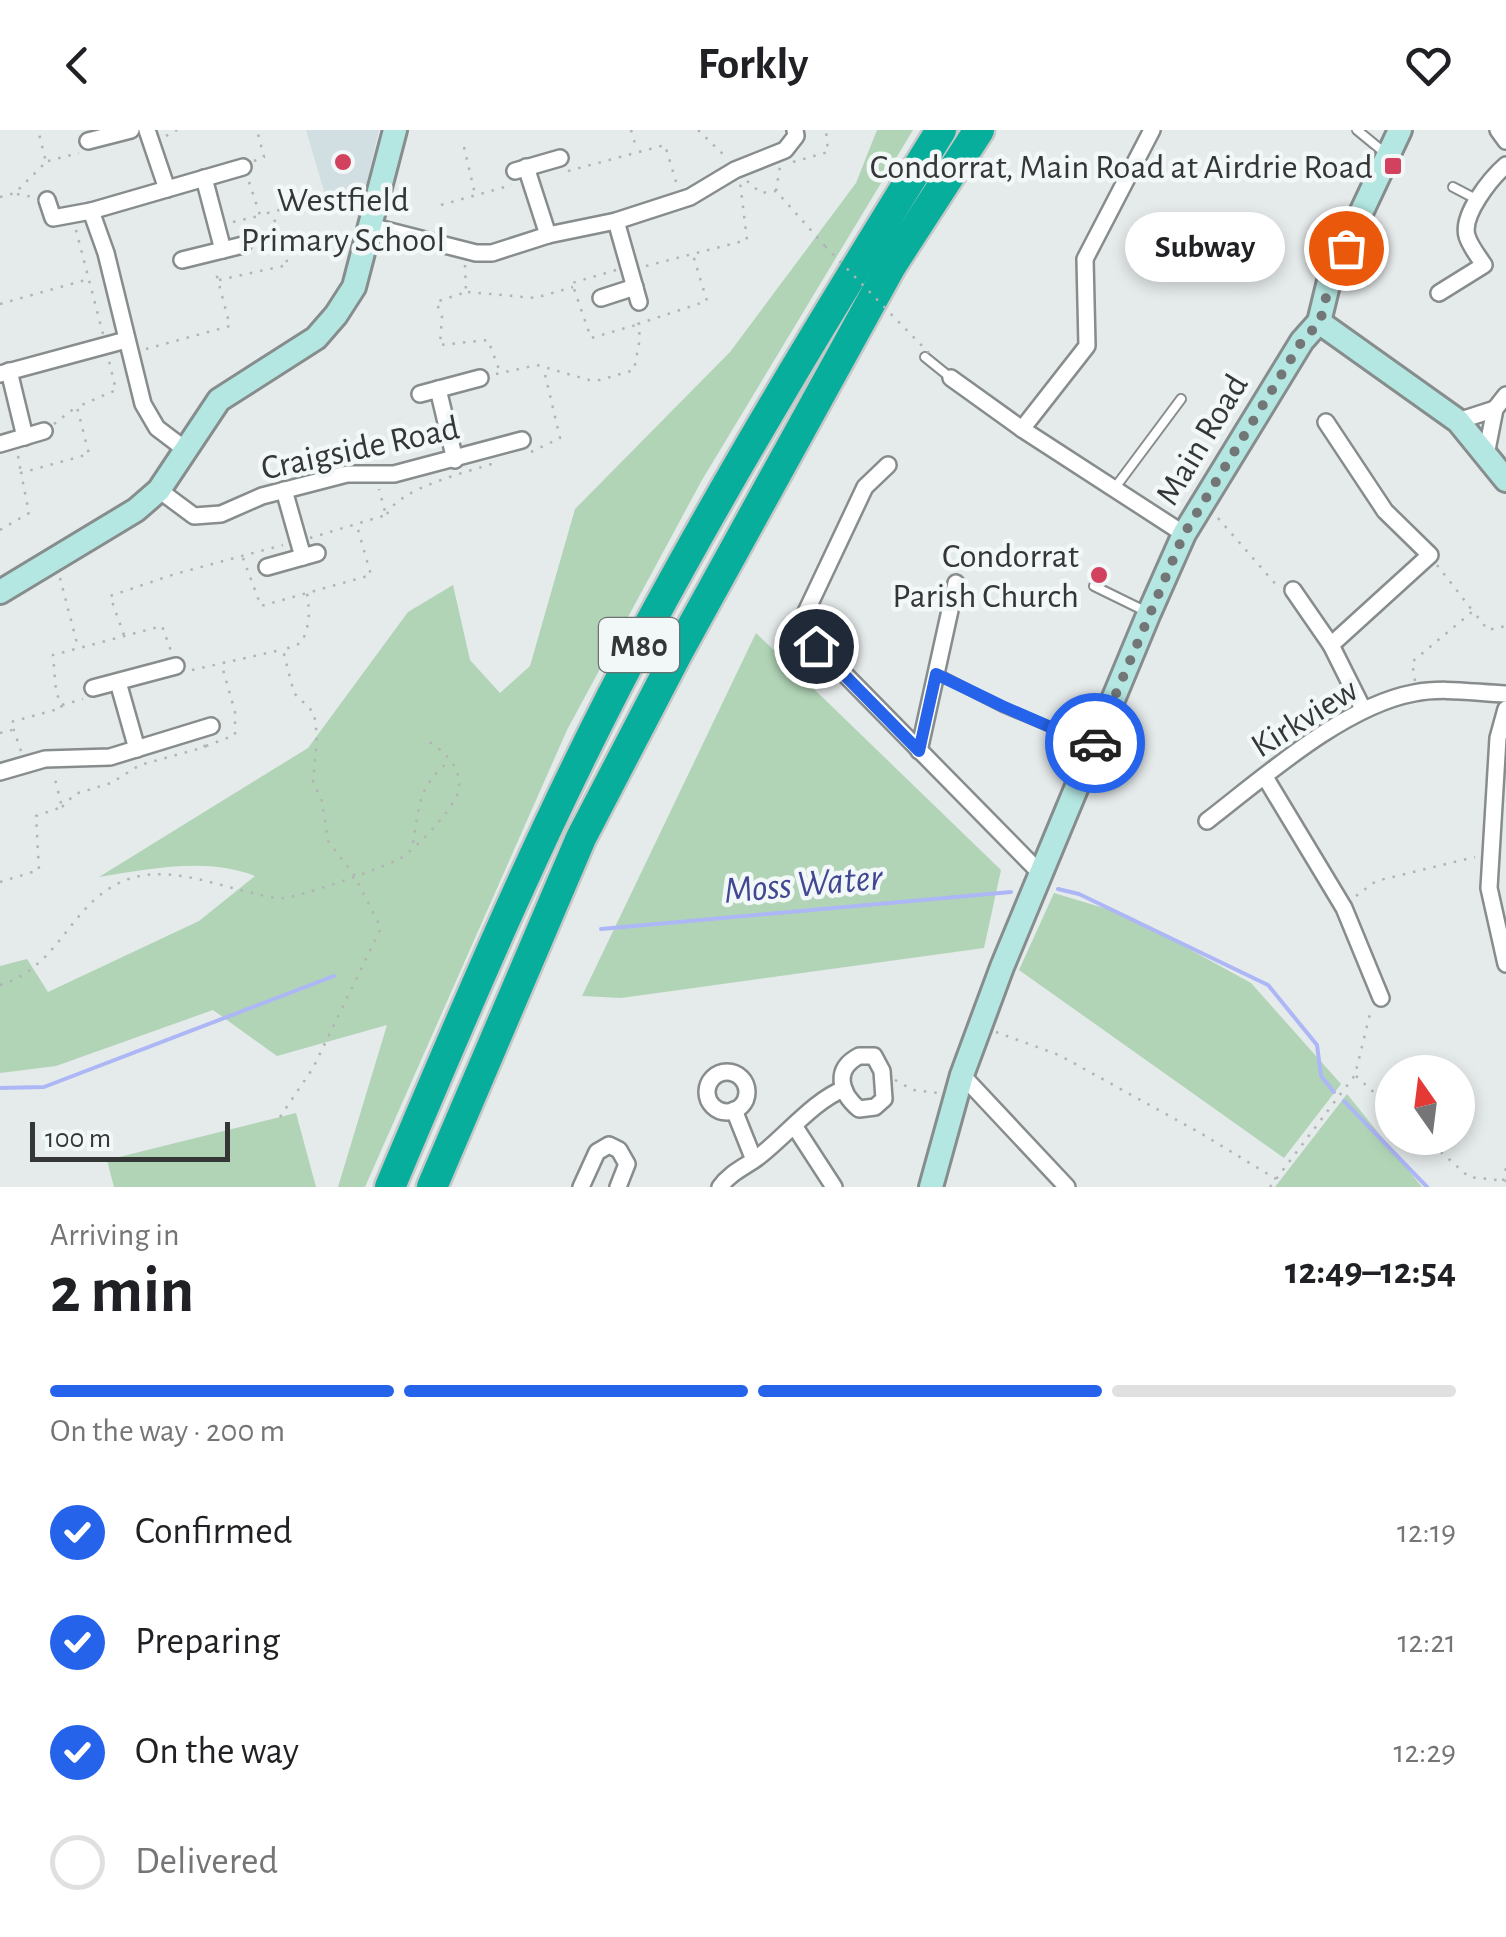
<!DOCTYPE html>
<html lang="en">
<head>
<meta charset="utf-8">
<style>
  body { margin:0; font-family:"Alegreya Sans",sans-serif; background:#f6f6f6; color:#202124; height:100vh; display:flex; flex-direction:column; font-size:38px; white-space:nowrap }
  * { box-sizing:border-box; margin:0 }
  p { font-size:32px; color:#757577 }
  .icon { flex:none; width:55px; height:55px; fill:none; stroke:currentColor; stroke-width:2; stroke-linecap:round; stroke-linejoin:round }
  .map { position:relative; height:1057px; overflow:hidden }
  .side { display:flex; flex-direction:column; background:#fff; flex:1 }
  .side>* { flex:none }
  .needle { width:65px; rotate:346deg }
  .controls { position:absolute; left:1375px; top:925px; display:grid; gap:20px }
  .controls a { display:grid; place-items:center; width:100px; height:100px; border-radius:50%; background:#fff; box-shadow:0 5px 15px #0003; font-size:50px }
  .scale { position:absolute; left:30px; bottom:25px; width:200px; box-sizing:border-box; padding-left:10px; border:5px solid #353737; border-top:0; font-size:28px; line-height:35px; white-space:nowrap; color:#353737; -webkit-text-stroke:8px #f2f7f8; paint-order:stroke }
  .pin { position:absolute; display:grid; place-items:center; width:85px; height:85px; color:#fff; margin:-42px; border:5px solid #fff; border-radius:50%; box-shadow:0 2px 10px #0007 }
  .courier { position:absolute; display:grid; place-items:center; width:100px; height:100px; margin:-50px; border:8px solid #2563eb; border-radius:50%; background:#fff; color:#222; box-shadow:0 2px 12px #0007 }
  .bubble { position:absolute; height:70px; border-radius:35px; background:#fff; box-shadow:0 5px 15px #0003; font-size:32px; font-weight:700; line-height:70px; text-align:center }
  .overview em { font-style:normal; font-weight:700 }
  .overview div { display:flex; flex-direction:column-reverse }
  .overview { display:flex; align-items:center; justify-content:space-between; height:170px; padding:0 50px }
  h1 { font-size:65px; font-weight:700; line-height:75px }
  .bar { display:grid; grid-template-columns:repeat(4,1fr); gap:15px 10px; align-content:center; height:120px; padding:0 50px }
  .bar i { height:12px; border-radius:8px; background:#e0e0e0 }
  .bar .selected { background:#2563eb }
  .bar p { grid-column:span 4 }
  ol { padding:0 50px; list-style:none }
  li { display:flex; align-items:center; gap:30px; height:110px }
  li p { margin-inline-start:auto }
  li .icon { padding:10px; border-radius:50%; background:#2563eb; color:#fff; stroke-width:4 }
  li:last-child { color:#757577 }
  li i { width:55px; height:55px; border:5px solid #e0e0e0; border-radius:50% }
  header { display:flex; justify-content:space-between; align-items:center; height:130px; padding:0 50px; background:#fff; font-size:45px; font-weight:700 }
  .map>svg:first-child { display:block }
  .built { fill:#d1dfe2 }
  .green { fill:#b1d4b6 }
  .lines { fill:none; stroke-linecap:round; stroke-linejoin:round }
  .stream { stroke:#adb7f5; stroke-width:4 }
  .lane-casing { stroke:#878c8d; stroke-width:12 }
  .street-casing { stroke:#878c8d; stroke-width:20 }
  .secondary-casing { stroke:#878c8d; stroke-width:28 }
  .highway-casing { stroke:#c6c7c7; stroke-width:35 }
  .path { stroke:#b0b4b5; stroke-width:2.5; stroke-dasharray:2.5 8; stroke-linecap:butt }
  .lane { stroke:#fff; stroke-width:8 }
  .street { stroke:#fff; stroke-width:15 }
  .secondary { stroke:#b4e7e1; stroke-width:22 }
  .highway { stroke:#06ae9b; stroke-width:30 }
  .path-bridge { stroke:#b0b4b5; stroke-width:2.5; stroke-dasharray:2.5 8; stroke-linecap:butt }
  .done { stroke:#737676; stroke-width:10; stroke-dasharray:0 18 }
  .route { stroke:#2563eb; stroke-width:12 }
  .poi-dot { fill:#d2425f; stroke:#f2f7f8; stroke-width:4 }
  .labels { text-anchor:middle; stroke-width:9; stroke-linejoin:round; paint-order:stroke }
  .shield { fill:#f2f7f8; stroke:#6e7171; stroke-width:2.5 }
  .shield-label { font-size:32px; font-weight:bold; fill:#353737 }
  .poi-label { font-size:35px; fill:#353737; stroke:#f2f7f8; text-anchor:end }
  .street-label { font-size:35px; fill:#353737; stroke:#f2f7f8 }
  .water-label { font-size:38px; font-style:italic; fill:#414790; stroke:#f2f7f8 }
</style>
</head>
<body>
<header><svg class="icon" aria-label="back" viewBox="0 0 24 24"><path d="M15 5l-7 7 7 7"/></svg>Forkly<svg class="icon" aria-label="heart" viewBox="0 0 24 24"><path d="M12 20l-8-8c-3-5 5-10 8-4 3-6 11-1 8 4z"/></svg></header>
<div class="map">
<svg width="1506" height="1057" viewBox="0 0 1506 1057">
  <rect width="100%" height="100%" fill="#e5eaeb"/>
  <path class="built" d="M306 0H379L365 60 326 68Z"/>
  <g class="green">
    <path d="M877 0H913L702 350 567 600 365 1057H338L387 895 277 926 213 880 56 936 0 943V836L27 829 48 862 199 791 255 746C206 727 151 739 99 747L308 618 408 482 453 455 470 530 500 563 530 536 575 379 730 222 856 53Z"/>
    <path d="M756 503 1001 740 984 818 621 868 582 866Z"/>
    <path d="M1054 763 1127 785 1251 853 1341 954 1284 1028 1019 840Z"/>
    <path d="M1347 964 1422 1057H1275Z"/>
    <path d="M296 983 316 1057H114L107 1030Z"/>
  </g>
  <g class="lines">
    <g class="stream">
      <path d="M1058 759 1079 764 1268 855 1317 915 1321 946 1334 962"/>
      <path d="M601 799 1011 762"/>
      <path d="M0 958 44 957 334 846"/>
      <path d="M1344 971 1427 1057"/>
    </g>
    <g class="lane-casing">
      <g id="lane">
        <path d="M1357 0 1385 23"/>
        <path d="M1453 57 1476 69"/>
        <path d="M925 227 951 248"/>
        <path d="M1114 359 1181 269"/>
        <path d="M1094 456 1145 481"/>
        <path d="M936 543 1002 577 1091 614"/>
      </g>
    </g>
    <g class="street-casing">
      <g id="street">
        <path d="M147 0 167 59"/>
        <path d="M1498 0 1506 11"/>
        <path d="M88 11 131 0"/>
        <path d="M526 37 548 105"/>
        <path d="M515 41 560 28"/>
        <path d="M204 48 223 120"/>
        <path d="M47 70 53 88 91 81 243 37"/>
        <path d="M91 81 106 123 143 274 157 298 186 320"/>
        <path d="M616 91 639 172"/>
        <path d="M370 96 476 123H492L548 105 616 91 690 67 735 40 785 20 796 6 795 0"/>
        <path d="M182 130 243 115"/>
        <path d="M1439 163 1484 135C1478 126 1470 116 1467 106 1461 85 1491 48 1506 35"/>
        <path d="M601 168 635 157"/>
        <path d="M9 241 25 307"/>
        <path d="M0 244 126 210"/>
        <path d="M951 248 1022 299 1184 404"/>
        <path d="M438 259 455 330"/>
        <path d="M420 264 480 248"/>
        <path d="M1458 291 1495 279"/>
        <path d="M1326 292 1385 381 1430 425 1331 515"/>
        <path d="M1022 299 1087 216 1085 129 1152 0"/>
        <path d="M0 314 44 301"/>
        <path d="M1486 325 1495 279 1506 265"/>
        <path d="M888 335 865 357 806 482 816 515 1042 745"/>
        <path d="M159 360 194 386 221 384 262 366 347 344H394L522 310"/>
        <path d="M284 360 303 427"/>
        <path d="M267 437 317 423"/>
        <path d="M1293 460 1331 515 1363 579"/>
        <path d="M118 552 137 619"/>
        <path d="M93 558 176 536"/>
        <path d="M1506 579 1498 608 1489 758 1506 834"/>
        <path d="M919 621 956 453"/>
        <path d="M0 642 45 629 110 627 211 596"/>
        <path d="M1265 647 1344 778 1381 868"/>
        <path d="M1207 691C1263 648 1343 576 1414 563 1444 557 1476 563 1506 564"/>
        <path d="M859 926H874L882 941 884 969 875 977 859 979C839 962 834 939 859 926Z"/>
        <circle cx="727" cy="962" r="20"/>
        <path d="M962 945 1067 1057"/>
        <path d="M734 980 754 1030"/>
        <path d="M795 997 834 1057"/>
        <path d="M581 1057 597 1022 609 1015 619 1020 627 1034 618 1057"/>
        <path d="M720 1057C730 1043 743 1038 757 1028 784 1008 814 970 844 959"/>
      </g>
    </g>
    <g class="secondary-casing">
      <g id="secondary">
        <path d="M1319 192 1458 291 1506 350"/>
        <path d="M0 462 136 380 159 360 219 270 316 208 336 185 354 157 395 0"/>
        <path d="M931 1057 962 945 1002 837 1149 483 1184 404 1302 211 1319 192 1329 151 1400 0"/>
      </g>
    </g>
    <g class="highway-casing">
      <g id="highway">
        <path d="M390 1057C470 867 551 676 649 495 740 326 840 163 941 0"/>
        <path d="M432 1057 581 708 678 522 891 136 979 0"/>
      </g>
    </g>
    <g class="path">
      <path d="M631 0 637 20"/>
      <path d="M698 0 725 26"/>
      <path d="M166 6 177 0"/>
      <path d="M464 17 475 64"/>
      <path d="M48 31 79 23"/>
      <path d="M254 31 264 27 257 0"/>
      <path d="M793 32 828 22 826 0"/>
      <path d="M568 41 665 15 677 55"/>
      <path d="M747 51 761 63 776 61 825 116"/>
      <path d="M249 52 260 85 322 69 330 80 342 82 357 74"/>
      <path d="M776 61 780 36"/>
      <path d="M17 64 33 67"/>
      <path d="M0 67 15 63 46 32 38 0"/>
      <path d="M441 75 512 55"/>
      <path d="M233 92 259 86"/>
      <path d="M76 100 103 204"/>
      <path d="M465 135 466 162 436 172 442 186 440 215 488 210 500 242"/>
      <path d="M646 136 747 110 740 52"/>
      <path d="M616 140 572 153 591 208 636 195"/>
      <path d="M219 150 288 135 273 85"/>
      <path d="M468 162 535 168 573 157"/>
      <path d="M0 174 89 149"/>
      <path d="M146 219 230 196 215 139"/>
      <path d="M496 244 537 235 589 250H600L634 240 640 208 638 194 707 171 693 125"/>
      <path d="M54 294 76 277"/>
      <path d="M531 322 560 308 544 240"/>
      <path d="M18 326 21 343"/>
      <path d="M387 384C400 358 467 342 495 333"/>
      <path d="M1218 388 1278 457"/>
      <path d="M0 400 29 383 21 343 89 324 77 277 116 260 109 231"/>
      <path d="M310 408 386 385 379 359"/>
      <path d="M243 428 261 476 371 445 357 396"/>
      <path d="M1437 435 1472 480"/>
      <path d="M60 448 78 517"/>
      <path d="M124 505 110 466 175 444 283 415"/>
      <path d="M192 540 281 520"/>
      <path d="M1415 551 1412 532 1473 481 1488 500 1506 496"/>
      <path d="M62 575 83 569"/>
      <path d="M0 603 12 600"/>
      <path d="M206 616 235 605V582L222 536"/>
      <path d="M21 621 11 592 62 578 56 561 53 525 162 496 171 521"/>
      <path d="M62 677 75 664 111 653 140 635 205 617 203 611"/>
      <path d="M413 713C420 674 417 659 448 632"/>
      <path d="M0 752 39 740 36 686 62 677 54 645"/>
      <path d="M1356 766 1376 751 1475 727"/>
      <path d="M0 855C59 837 69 777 119 753 161 732 211 754 253 763 262 765 274 769 283 768 303 766 380 739 399 729 414 721 454 679 458 662 464 638 444 621 425 609"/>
      <path d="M996 902 1059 925 1202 1004 1276 1049"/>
      <path d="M1356 946 1392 979"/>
      <path d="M895 950 913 960 939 963"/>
      <path d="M280 987 313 938 381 798 354 745 328 711 322 671 313 652 317 606 314 583 294 563 283 520 301 513C310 496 310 483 307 463"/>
      <path d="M1425 1008 1469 1047 1506 1051"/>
      <path d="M1503 1051 1506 1038"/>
      <path d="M1270 1057 1355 945 1371 880"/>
    </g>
    <use href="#lane" class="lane"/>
    <use href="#street" class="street"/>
    <use href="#secondary" class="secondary"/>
    <use href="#highway" class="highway"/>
    <path class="path-bridge" d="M825 116 929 223"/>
  </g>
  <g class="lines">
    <path class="done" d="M1095 613 1184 404 1302 211 1320 192 1330 151 1346 118"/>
    <path class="route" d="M816 516 919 621 936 544 1002 576 1094 616 1095 613"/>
  </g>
  <g class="poi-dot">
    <circle cx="343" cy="32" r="10"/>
    <rect x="1383" y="26" width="20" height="20" rx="5"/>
    <circle cx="1099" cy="445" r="10"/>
  </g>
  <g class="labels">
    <rect class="shield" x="599" y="488" width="80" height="54" rx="8"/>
    <g class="shield-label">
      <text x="639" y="526">M80</text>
    </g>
    <g class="poi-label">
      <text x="1373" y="48">Condorrat, Main Road at Airdrie Road</text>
      <text x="343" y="81" text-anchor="middle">Westfield<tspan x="343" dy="40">Primary School</tspan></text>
      <text x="1079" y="437">Condorrat<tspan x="1079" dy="40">Parish Church</tspan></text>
    </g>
    <g class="street-label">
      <text transform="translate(1201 309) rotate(-59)" y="12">Main Road</text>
      <text transform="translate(360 317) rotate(-12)" y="12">Craigside Road</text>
      <text transform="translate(1304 587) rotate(-32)" y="12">Kirkview</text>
    </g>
    <g class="water-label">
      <text transform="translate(803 753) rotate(-5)" y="13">Moss Water</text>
    </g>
  </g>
</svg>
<div class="controls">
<a><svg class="needle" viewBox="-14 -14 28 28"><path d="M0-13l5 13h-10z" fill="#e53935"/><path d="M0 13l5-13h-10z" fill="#757577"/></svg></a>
</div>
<div class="scale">100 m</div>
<div class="pin" style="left:1346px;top:118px;background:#ea580c"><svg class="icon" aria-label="bag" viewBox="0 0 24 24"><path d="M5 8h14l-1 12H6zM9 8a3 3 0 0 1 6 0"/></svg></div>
<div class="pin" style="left:816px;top:516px;background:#1f2937"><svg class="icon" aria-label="home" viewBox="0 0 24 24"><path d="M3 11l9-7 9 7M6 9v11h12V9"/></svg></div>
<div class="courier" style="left:1095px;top:613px"><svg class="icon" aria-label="car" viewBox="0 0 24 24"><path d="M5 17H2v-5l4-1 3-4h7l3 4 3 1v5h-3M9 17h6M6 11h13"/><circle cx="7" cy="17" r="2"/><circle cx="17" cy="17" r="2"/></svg></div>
<div class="bubble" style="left:1125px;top:82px;width:160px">Subway</div>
</div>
<section class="side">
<div class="overview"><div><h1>2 min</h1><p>Arriving in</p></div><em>12:49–12:54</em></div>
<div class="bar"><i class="selected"></i><i class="selected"></i><i class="selected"></i><i></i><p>On the way · 200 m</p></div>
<ol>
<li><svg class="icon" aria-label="check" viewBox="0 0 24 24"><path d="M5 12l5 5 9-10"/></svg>Confirmed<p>12:19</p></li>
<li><svg class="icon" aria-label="check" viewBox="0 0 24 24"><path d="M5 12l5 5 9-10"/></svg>Preparing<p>12:21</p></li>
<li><svg class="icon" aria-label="check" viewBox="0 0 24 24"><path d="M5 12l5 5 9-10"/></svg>On the way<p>12:29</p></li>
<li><i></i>Delivered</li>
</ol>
</section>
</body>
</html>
